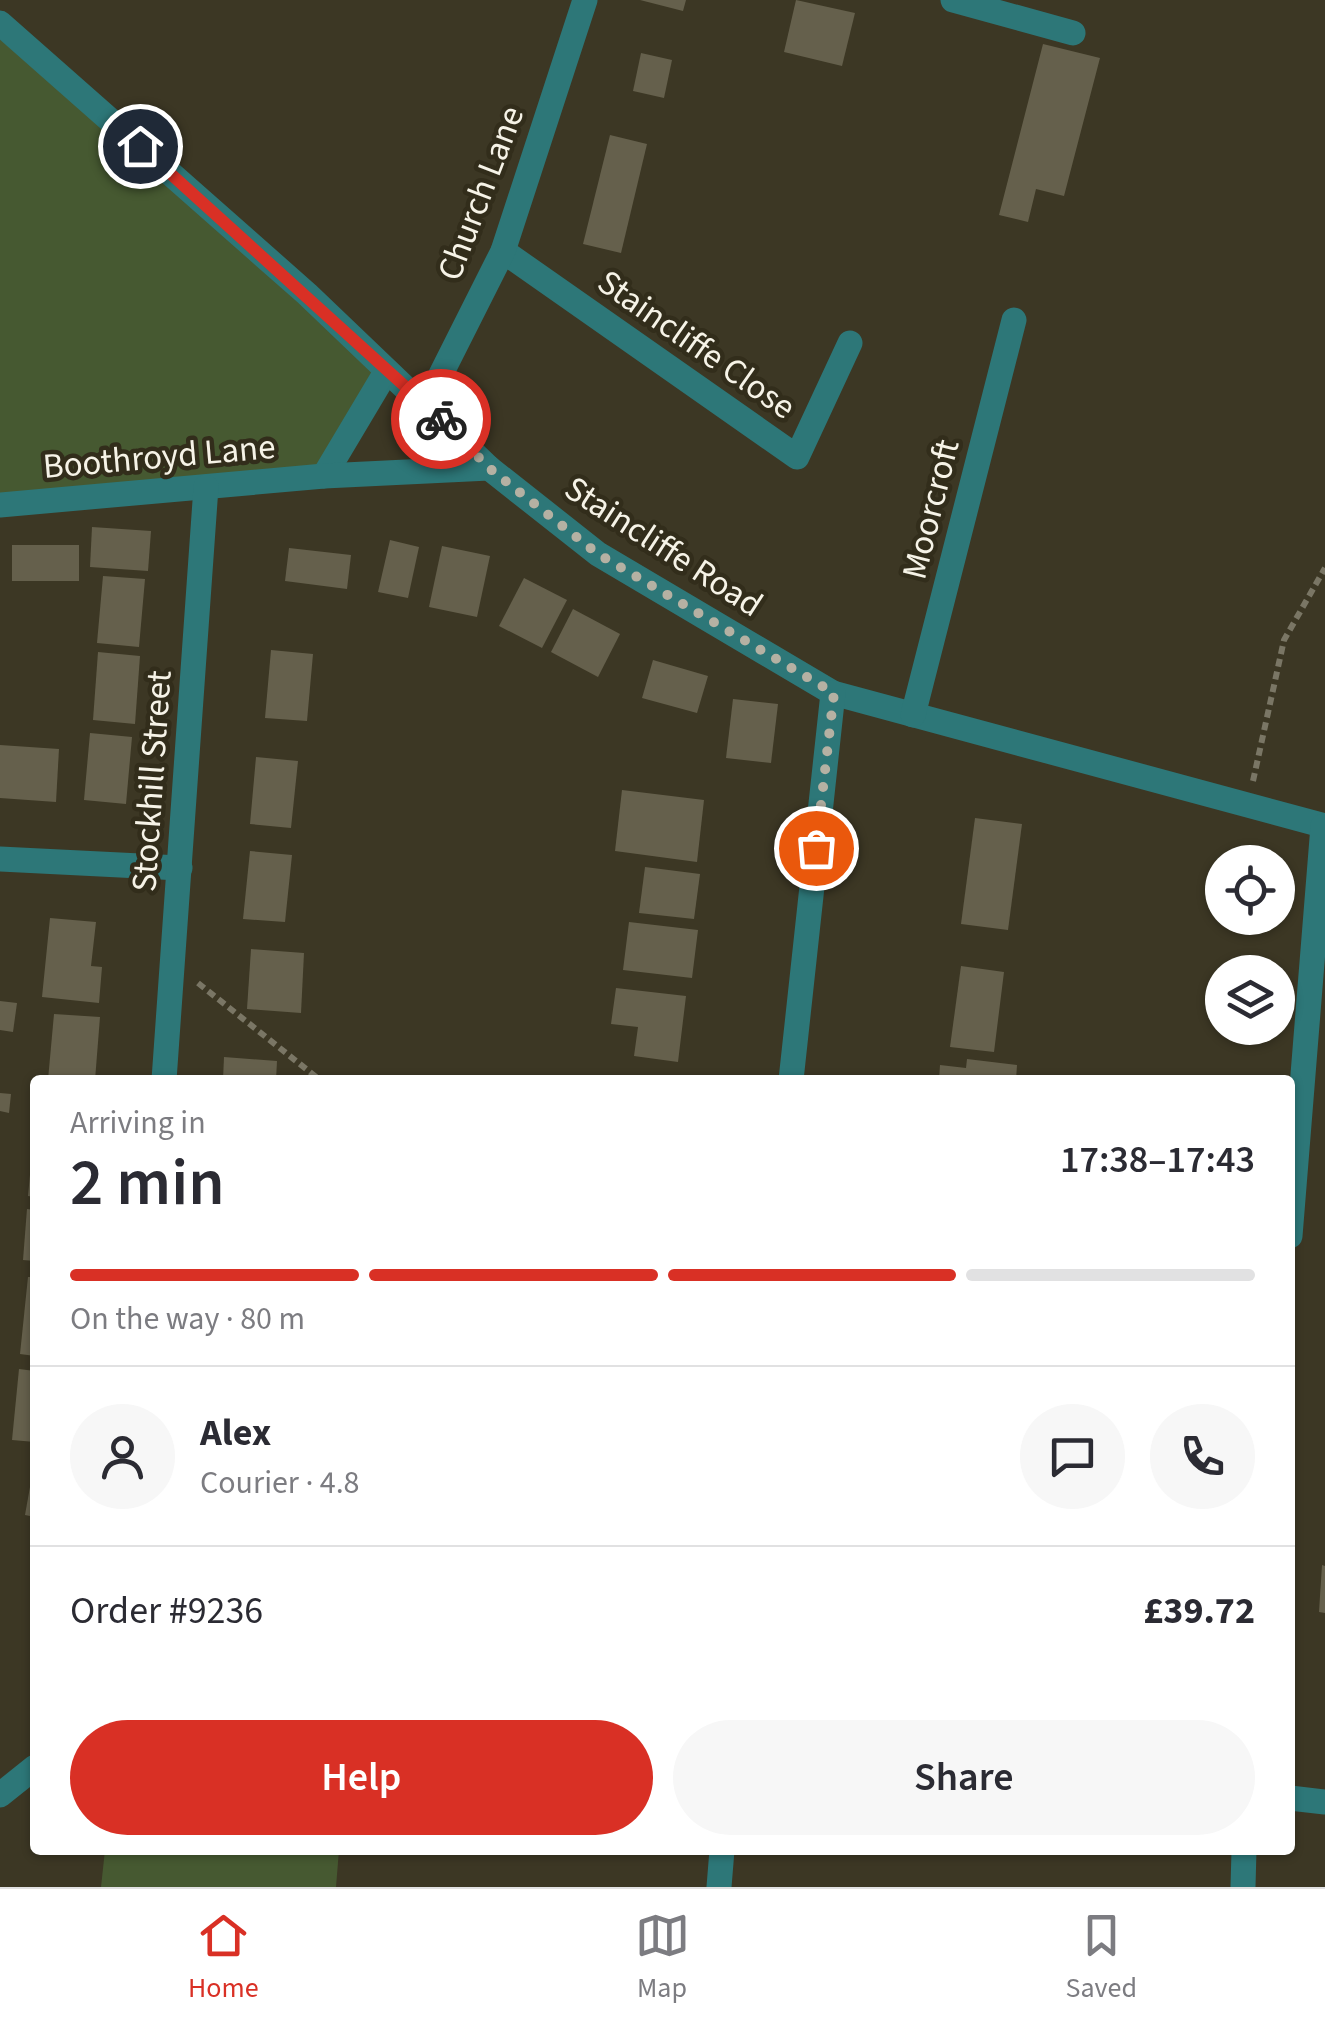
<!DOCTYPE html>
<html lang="en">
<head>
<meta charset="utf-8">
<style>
  body { margin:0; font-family:"Source Sans 3",sans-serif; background:#f7f7f7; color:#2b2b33; height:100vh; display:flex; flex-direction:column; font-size:38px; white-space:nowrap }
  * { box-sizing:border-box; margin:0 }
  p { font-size:32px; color:#7c7c81 }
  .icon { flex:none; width:55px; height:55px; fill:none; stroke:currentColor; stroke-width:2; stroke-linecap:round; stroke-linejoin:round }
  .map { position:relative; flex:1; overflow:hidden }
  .details { position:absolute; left:30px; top:1075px; width:1265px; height:780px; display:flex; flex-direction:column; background:#fff; border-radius:10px; box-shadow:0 2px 8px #0004 }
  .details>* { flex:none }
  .fabs { position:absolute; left:1205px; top:845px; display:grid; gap:20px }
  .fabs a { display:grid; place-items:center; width:90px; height:90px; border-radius:50%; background:#fff; box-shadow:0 2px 8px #0004; font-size:50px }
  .pin { position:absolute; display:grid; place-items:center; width:85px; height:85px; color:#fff; margin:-42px; border:5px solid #fff; border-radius:50%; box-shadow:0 2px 10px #0007 }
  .courier { position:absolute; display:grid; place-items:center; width:100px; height:100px; margin:-50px; border:8px solid #d93025; border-radius:50%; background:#fff; color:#222; box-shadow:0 2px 12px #0007 }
  .headline em { font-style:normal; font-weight:600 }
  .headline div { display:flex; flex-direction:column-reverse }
  .headline { display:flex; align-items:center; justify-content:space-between; height:170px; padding:0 40px }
  h1 { font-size:65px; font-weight:600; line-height:75px }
  .bar { display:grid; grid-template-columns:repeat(4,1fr); gap:15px 10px; align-content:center; height:120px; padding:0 40px }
  .bar i { height:12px; border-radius:8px; background:#e1e1e2 }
  .bar .active { background:#d93025 }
  .bar p { grid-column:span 4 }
  .line { display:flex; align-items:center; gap:25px; padding:0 40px; border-top:2px solid #e1e1e2 }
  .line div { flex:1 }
  .round { display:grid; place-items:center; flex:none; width:105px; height:105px; border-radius:52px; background:#f7f7f7 }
  .action { display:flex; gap:20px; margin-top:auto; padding:20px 40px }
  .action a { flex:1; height:115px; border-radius:60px; background:#d93025; color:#fff; font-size:40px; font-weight:600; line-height:115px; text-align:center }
  .action a+a { background:#f7f7f7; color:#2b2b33 }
  .menu { display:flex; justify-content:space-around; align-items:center; height:140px; border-top:2px solid #e1e1e2; background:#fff; font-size:28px; color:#7c7c81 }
  .menu a { display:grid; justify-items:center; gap:5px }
  .menu .active { color:#d93025 }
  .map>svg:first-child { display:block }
  .green { fill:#465931 }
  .building { fill:#65604c }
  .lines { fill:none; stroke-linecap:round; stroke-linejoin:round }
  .path { stroke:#7a7665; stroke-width:6; stroke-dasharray:8 5; stroke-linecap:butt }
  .minor { stroke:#2d7778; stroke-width:25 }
  .done { stroke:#b5b1a3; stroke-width:10; stroke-dasharray:0 18 }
  .route { stroke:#d93025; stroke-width:12 }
  .labels { text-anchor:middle; stroke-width:9; stroke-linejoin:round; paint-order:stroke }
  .street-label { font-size:35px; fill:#f6f3e7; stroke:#322d1b }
</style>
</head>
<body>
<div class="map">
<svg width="1325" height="1887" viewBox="0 0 1325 1887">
  <rect width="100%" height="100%" fill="#3c3724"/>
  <g class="green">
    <path d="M0 39 386 372 324 476 0 505Z"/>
    <path d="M105 1850H339L336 1887H101Z"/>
  </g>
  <g class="building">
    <path d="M640 0H686L683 11Z"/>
    <path d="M796 0 855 13 842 66 784 52Z"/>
    <path d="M1043 44 1100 58 1064 196 1036 189 1028 222 999 215Z"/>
    <path d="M641 53 672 60 664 98 633 91Z"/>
    <path d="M610 135 647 144 621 253 583 244Z"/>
    <path d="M92 527 151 531 148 571 90 567Z"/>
    <path d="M390 540 419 547 408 598 378 592Z"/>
    <rect x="12" y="545" width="67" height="36"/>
    <path d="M442 546 490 556 477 617 429 607Z"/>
    <path d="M289 548 351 555 347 589 285 581Z"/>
    <path d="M103 576 145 579 139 647 97 643Z"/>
    <path d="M524 578 567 600 542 648 499 626Z"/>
    <path d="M573 609 620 634 598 677 551 652Z"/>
    <path d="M271 650 313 654 307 721 265 718Z"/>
    <path d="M98 652 140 656 135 724 93 720Z"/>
    <path d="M653 660 708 676 697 713 642 698Z"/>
    <path d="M733 699 778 704 771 763 726 758Z"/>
    <path d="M90 733 132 737 126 804 84 800Z"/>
    <path d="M0 745 59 749 56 802 0 798Z"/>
    <path d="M256 757 298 761 291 828 250 824Z"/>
    <path d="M622 790 704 800 697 862 615 851Z"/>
    <path d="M975 818 1022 824 1008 930 961 924Z"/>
    <path d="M250 851 292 855 285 922 243 919Z"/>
    <path d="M645 867 700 874 694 919 639 913Z"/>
    <path d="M50 918 96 922 91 966 102 967 99 1003 42 997Z"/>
    <path d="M629 922 698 930 692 978 623 970Z"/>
    <path d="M251 949 304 953 301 1013 247 1009Z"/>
    <path d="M961 966 1004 972 994 1052 950 1047Z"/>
    <path d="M616 988 686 996 678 1062 634 1056 638 1027 611 1024Z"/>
    <path d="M0 1001 17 1003 13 1032 0 1030Z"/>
    <path d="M54 1014 100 1017 95 1080H48Z"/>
    <path d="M224 1057 277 1061 276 1080H223Z"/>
    <path d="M967 1059 1017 1065 1016 1080H939L940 1065 966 1068Z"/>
    <path d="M0 1093 11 1094 9 1113 0 1111Z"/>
    <path d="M32 1154 35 1155V1197L28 1196Z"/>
    <path d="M27 1209 35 1210V1261L23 1260Z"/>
    <path d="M28 1277H35V1356L20 1354Z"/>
    <path d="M19 1369 35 1371V1442L12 1440Z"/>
    <path d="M33 1470H35V1517L25 1515Z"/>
    <path d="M1322 1565 1325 1566V1613L1319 1612Z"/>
  </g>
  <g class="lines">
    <g class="path">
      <path d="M1253 781 1284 640 1325 568"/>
      <path d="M198 983 320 1080"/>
    </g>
    <g class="minor">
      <path d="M953 0 1073 33"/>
      <path d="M0 23 307 294 489 468 598 554 833 693 1325 826"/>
      <path d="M503 251 797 457 850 343"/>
      <path d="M426 404 503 251 585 0"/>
      <path d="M324 476 386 372"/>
      <path d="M0 505 324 476 489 468"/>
      <path d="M913 715 1014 320"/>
      <path d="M0 859 180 868"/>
      <path d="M164 1080 206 487"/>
      <path d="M791 1080 833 693"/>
      <path d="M1290 1236 1323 826"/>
      <path d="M0 1795 35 1767"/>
      <path d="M1290 1798 1325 1802"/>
      <path d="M719 1887 722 1850"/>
      <path d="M1243 1887 1244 1850"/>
    </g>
  </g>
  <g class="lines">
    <path class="done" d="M441 419 489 468 598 554 834 693 816 848"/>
    <path class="route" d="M140 146 441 419"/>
  </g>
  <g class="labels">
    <g class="street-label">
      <text transform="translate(480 193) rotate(-69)" y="12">Church Lane</text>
      <text transform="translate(697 344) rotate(35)" y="12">Staincliffe Close</text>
      <text transform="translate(159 456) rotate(-5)" y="12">Boothroyd Lane</text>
      <text transform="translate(930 509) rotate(-76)" y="12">Moorcroft</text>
      <text transform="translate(664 546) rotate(33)" y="12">Staincliffe Road</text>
      <text transform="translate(151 781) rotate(-86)" y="12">Stockhill Street</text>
    </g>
  </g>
</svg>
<div class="fabs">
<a><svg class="icon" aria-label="locate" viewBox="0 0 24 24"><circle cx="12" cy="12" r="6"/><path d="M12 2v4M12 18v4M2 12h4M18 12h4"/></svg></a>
<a><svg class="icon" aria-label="layers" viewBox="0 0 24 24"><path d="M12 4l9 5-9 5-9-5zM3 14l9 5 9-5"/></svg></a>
</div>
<div class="pin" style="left:816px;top:848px;background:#ea580c"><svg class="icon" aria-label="bag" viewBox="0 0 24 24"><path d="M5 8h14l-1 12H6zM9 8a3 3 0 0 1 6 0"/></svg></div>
<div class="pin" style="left:140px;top:146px;background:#1f2937"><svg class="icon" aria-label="home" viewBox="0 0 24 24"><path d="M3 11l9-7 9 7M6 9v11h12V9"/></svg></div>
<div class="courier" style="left:441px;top:419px"><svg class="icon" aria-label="bike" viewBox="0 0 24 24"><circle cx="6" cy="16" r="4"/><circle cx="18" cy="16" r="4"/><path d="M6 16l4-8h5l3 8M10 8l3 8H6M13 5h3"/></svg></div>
<section class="details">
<div class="headline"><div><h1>2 min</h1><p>Arriving in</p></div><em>17:38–17:43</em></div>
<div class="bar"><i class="active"></i><i class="active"></i><i class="active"></i><i></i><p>On the way · 80 m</p></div>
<div class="line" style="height:180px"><a class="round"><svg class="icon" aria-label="person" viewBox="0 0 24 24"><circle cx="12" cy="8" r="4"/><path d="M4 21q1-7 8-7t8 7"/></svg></a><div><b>Alex</b><p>Courier · 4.8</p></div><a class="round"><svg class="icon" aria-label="chat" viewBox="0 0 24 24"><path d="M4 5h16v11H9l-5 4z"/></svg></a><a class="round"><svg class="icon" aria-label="phone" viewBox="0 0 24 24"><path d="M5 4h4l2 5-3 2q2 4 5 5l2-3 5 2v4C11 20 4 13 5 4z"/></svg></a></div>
<div class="line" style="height:130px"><div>Order #9236</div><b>£39.72</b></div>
<div class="action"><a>Help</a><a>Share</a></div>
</section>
</div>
<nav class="menu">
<a class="active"><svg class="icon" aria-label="home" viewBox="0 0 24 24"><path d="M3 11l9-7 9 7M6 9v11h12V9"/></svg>Home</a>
<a><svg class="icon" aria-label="map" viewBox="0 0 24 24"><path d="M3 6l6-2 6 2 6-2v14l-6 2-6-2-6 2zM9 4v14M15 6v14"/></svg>Map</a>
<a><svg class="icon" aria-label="saved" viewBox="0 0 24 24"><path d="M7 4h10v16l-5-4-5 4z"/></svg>Saved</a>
</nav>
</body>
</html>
